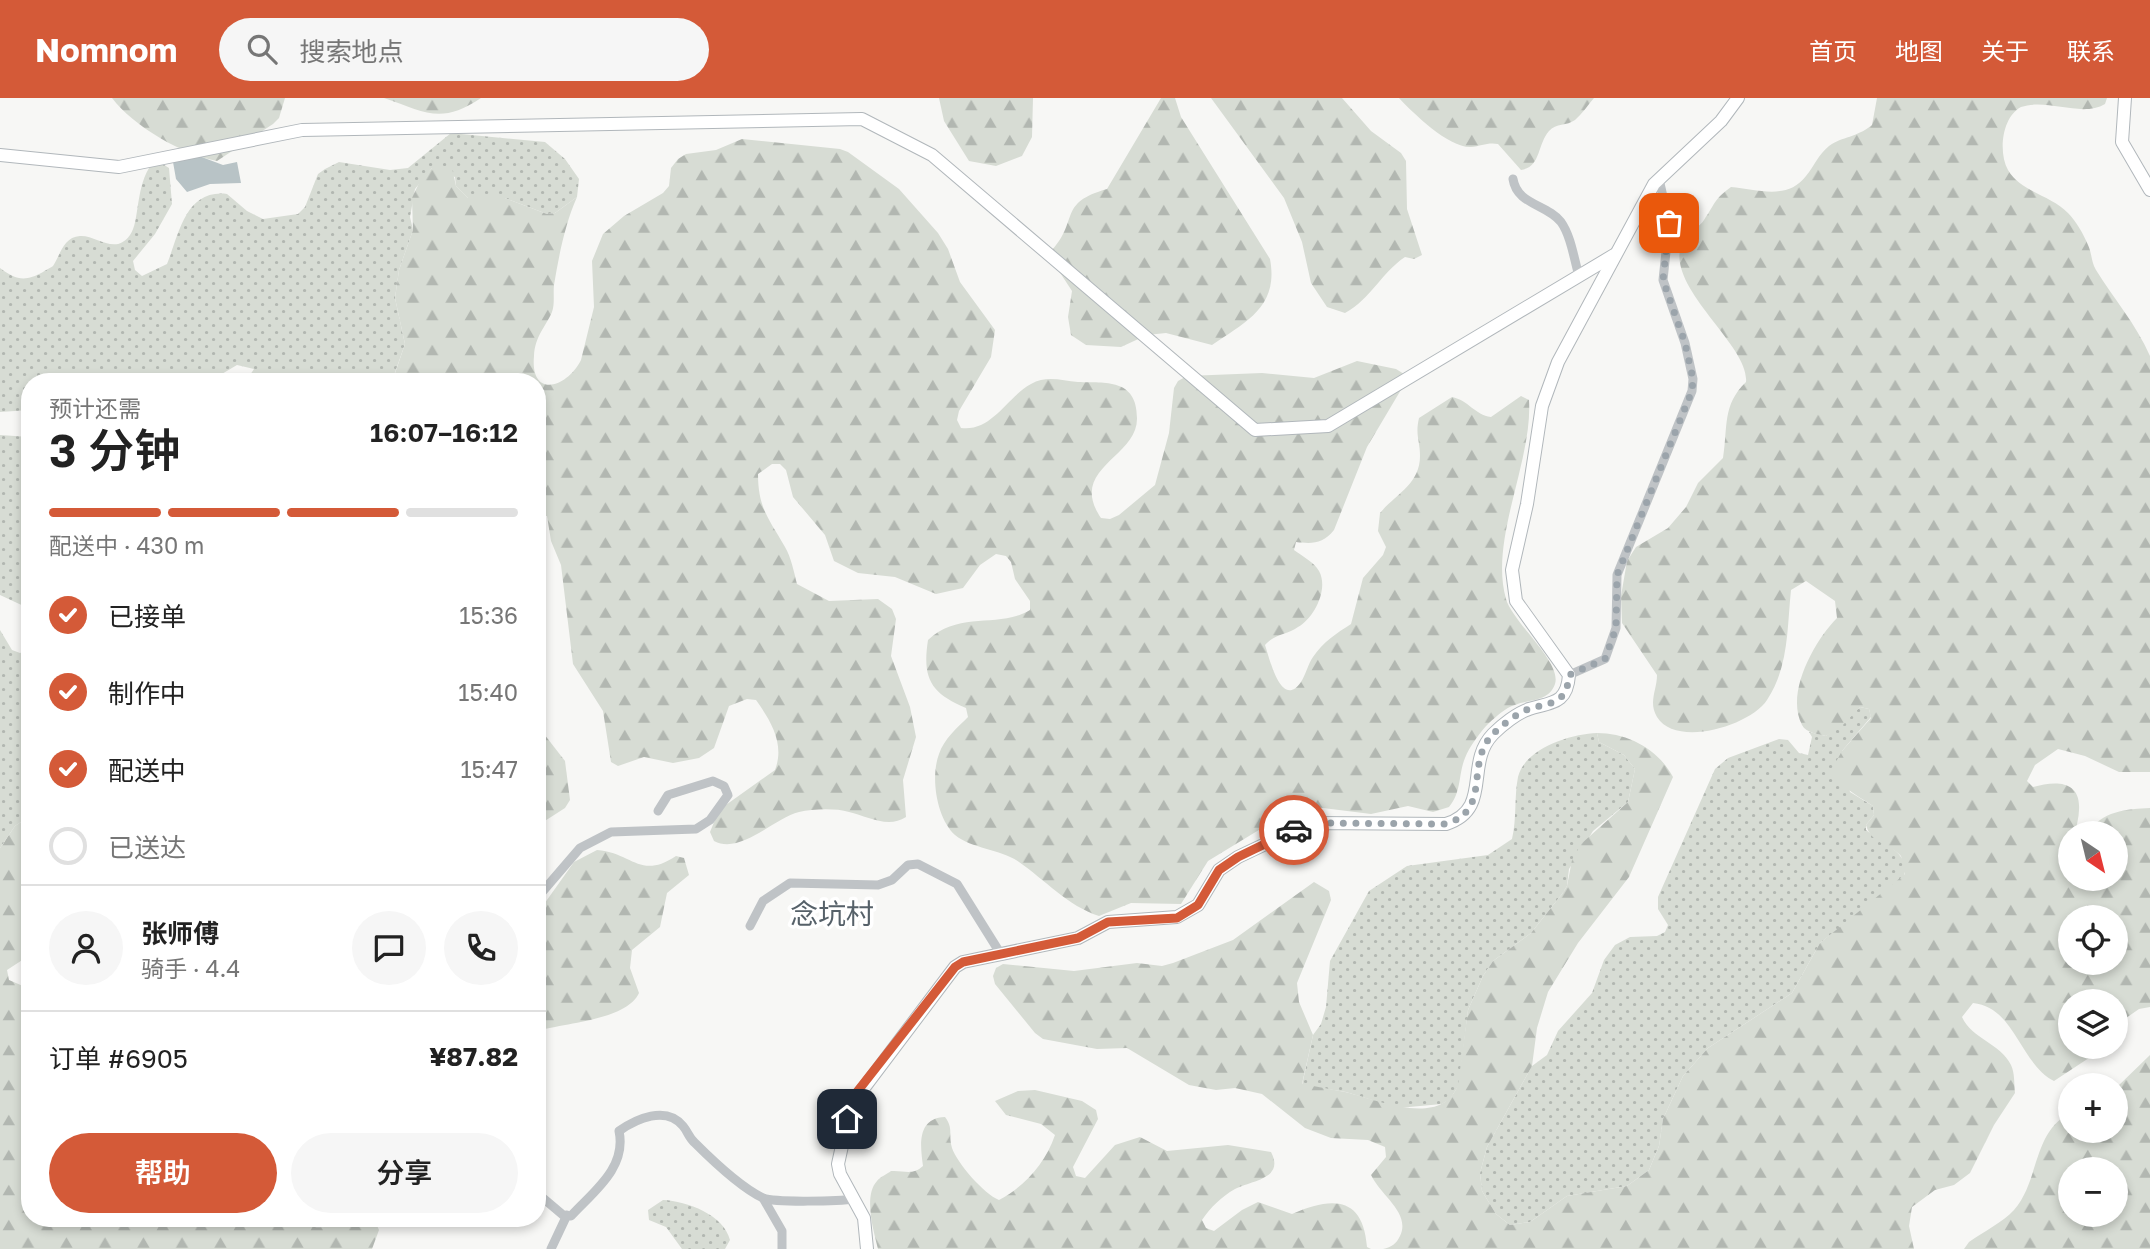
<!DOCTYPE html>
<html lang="zh">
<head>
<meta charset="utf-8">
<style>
  body { margin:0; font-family:"Golos Text","Noto Sans SC",sans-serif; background:#f6f6f6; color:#222; height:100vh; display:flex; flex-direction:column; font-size:26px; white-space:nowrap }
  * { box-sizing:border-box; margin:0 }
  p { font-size:23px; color:#767676 }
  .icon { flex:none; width:38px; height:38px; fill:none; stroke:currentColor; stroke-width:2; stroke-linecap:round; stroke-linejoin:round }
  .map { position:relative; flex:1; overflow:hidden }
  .details { position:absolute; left:21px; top:275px; width:525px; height:854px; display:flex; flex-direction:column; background:#fff; border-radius:28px; box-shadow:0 4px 10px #0003 }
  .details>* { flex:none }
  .needle { width:46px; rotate:145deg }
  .fabs { position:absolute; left:2058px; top:723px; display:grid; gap:14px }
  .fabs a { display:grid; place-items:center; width:70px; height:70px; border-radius:50%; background:#fff; box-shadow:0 4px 10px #0003; font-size:35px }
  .pin { position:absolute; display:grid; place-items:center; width:60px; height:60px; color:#fff; margin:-30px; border-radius:14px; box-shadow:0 4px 10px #0006 }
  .courier { position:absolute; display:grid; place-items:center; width:70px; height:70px; margin:-35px; border:5px solid #d45a38; border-radius:50%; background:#fff; color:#222; box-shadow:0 2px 9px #0007 }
  .head em { font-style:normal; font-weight:600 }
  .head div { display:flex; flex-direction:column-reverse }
  .head { display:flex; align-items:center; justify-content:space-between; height:119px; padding:0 28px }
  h1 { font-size:46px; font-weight:600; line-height:52px }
  .bar { display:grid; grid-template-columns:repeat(4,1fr); gap:10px 7px; align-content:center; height:84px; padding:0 28px }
  .bar i { height:9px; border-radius:5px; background:#e0e0e0 }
  .bar .current { background:#d45a38 }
  .bar p { grid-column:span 4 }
  .line { display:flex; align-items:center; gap:18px; padding:0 28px; border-top:2px solid #e0e0e0 }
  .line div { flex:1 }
  .round { display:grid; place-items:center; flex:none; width:74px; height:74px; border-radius:37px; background:#f6f6f6 }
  ol { padding:0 28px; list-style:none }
  li { display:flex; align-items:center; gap:21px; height:77px }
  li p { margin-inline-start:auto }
  li .icon { padding:7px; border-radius:50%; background:#d45a38; color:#fff; stroke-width:4 }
  li:last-child { color:#767676 }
  li i { width:38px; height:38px; border:4px solid #e0e0e0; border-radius:50% }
  .button { display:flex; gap:14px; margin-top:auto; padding:14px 28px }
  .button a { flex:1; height:80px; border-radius:42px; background:#d45a38; color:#fff; font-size:28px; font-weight:600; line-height:80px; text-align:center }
  .button a+a { background:#f6f6f6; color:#222 }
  header { display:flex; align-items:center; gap:42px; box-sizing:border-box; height:98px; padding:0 35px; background:#d45a38; color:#fff }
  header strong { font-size:33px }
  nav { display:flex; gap:38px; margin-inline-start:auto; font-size:24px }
  .search { width:490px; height:63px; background:#f6f6f6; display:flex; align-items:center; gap:18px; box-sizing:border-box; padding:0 24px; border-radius:38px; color:#767676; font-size:26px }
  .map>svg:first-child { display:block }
  .grass { fill:url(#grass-dots) }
  .forest { fill:url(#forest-firs); fill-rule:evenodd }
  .water { fill:#b8c3c6 }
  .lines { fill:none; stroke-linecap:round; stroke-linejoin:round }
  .secondary-casing { stroke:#b1b7bb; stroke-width:14 }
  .street { stroke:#bfc3c6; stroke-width:9 }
  .secondary { stroke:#fff; stroke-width:12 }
  .done { stroke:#9ba4ab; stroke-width:7; stroke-dasharray:0 12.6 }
  .route { stroke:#d45a38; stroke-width:9 }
  .labels { text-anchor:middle; stroke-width:7; stroke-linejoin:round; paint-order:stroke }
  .quarter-label { font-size:28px; fill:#566169; stroke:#fff }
</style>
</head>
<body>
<header>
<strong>Nomnom</strong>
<div class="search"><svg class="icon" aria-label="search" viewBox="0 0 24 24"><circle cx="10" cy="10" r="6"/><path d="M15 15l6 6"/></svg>搜索地点</div>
<nav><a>首页</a><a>地图</a><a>关于</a><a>联系</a></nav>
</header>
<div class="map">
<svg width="2150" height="1151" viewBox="0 0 2150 1151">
  <defs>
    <pattern id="grass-dots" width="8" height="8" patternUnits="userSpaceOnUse" patternTransform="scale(1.75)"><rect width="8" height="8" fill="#d7dcd4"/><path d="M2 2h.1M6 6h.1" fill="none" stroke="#b2b7b1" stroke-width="1.8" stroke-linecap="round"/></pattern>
    <pattern id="forest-firs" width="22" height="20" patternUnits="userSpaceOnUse" patternTransform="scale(1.75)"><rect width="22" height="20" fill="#d7dcd4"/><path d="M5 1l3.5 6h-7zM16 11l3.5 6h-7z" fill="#b2b7b1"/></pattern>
  </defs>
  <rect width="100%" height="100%" fill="#f7f7f5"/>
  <g class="grass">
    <path d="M451 35 545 44 565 61 579 81 577 99 555 115 547 116 505 100H468L456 88 455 79 432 70 415 91 410 119 413 132 399 172 395 200 405 246 392 283H246L254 271 237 267 210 283 30 284V312L0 314V170C16 182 25 184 43 174 44 173 52 169 53 168 60 158 63 139 80 138 97 137 115 158 130 137 140 124 135 87 152 66L161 65 169 70 172 106 155 136 133 163 135 172 142 178 167 166C179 137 185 91 227 96L247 113 263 121 298 116 305 109 318 76 325 71 339 64 390 72 408 70Z"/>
    <path d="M0 337 30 339V511L0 497Z"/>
    <path d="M0 532 12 552 20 555 30 551V718L15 728 0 750Z"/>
    <path d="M1860 609 1869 611 1871 619 1842 653 1850 694 1873 708 1874 717 1866 727V732C1881 745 1914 756 1903 780L1820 845 1792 895 1708 950 1683 978 1663 1021 1659 1048 1649 1072 1627 1088 1567 1098 1530 1124 1510 1127 1496 1116 1482 1093 1480 1075 1487 1049 1532 968 1547 957 1558 933 1592 895 1604 862 1615 847 1630 839 1657 838 1665 834 1668 827 1658 811V799L1715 671 1728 660 1779 641 1788 642 1799 655 1808 657 1812 639 1809 634 1826 638Z"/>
    <path d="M1597 635 1599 644 1624 657 1635 671 1628 704 1593 733 1569 771 1567 788 1562 796 1531 835 1493 863 1483 878 1468 912 1459 987 1450 1001 1442 1006 1398 1010 1346 994 1302 987 1313 937 1321 926 1326 909 1330 863 1369 793 1407 768 1488 757 1512 741C1517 720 1514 699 1518 679 1525 650 1571 636 1597 635Z"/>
    <path d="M663 1102C687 1103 724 1117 730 1142L725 1151H682L666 1129 649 1122 648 1112Z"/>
  </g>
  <g class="forest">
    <path d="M112 0H285L279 20 273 26 217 63C183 57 133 28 112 0Z"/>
    <path d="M384 0H481C441 27 425 14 384 0Z"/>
    <path d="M939 0H1033L1032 39 1022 58 996 68 969 63 944 23Z"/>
    <path d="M1161 0H1175L1181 19 1270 161C1279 209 1246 224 1212 247L1166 235 1147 237 1121 249 1086 247 1071 237 1068 219 1072 193 1057 170 1053 151C1079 121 1058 105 1107 91Z"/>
    <path d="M1211 0H1342L1371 33 1401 55 1406 63 1407 111 1422 157 1414 161 1405 159C1381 175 1371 201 1345 215L1327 209 1311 185 1302 144 1284 100Z"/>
    <path d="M1399 0H1594C1588 7 1582 16 1575 22 1567 28 1556 25 1549 33 1537 47 1541 69 1521 72L1498 46C1488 44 1481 48 1471 49 1449 50 1414 16 1399 0Z"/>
    <path d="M1877 0H2107L2105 6C2082 20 2047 0 2021 9 2002 19 1998 54 2008 72 2021 94 2051 97 2068 115 2076 123 2084 137 2088 147 2092 155 2091 164 2096 172 2114 201 2136 226 2150 258V674H2119L2085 658 2058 651 2035 667 2027 683 2033 689C2054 683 2081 681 2079 712 2079 720 2076 727 2076 735H2070V780H2116V735H2090C2099 713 2128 711 2150 710V909L2139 911 2116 927V903H2070V948L2098 949 2095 956 2054 983C2020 966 2015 909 1973 905L1962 919C1972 941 2000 945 2011 967 2015 975 2014 987 2015 995L1994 1027 1970 1075 1954 1087 1935 1092 1912 1109 1909 1128 1914 1151H1383C1392 1149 1396 1146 1400 1138 1411 1115 1381 1098 1371 1077L1386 1059 1385 1049 1368 1042 1331 1040 1305 1030 1262 996 1235 990 1216 992 1189 987 1127 950 1097 951 1043 941 1035 935 995 886 993 878 996 870 1003 866 1074 873 1137 865 1162 868 1173 865 1233 842 1314 784 1329 793 1331 802 1297 885 1299 904 1313 937 1302 986C1317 989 1331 991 1345 994 1376 1001 1441 1031 1458 987L1468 912 1483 878 1493 863 1531 835 1562 796 1567 788 1572 762 1581 746 1628 704 1635 671 1624 657 1599 644 1597 635C1628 635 1658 651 1673 679L1629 779 1578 845 1548 894 1537 930 1532 968 1487 1049 1480 1075 1482 1093 1496 1116 1510 1127 1530 1124 1567 1098 1627 1088 1649 1072 1659 1048 1663 1021 1683 978 1708 950 1792 895 1820 845 1905 776 1901 758C1889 745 1871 746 1866 727L1874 717 1873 708C1857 697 1839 690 1833 669L1842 653 1871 620 1869 611 1860 609 1842 628 1826 638C1818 636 1806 635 1802 627 1785 595 1815 542 1837 520L1835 503 1806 483 1791 492C1787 530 1789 569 1767 602 1750 628 1676 650 1657 619 1648 604 1657 592 1657 577L1622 525 1621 498 1627 463 1636 449 1668 430 1686 409 1698 385 1723 360C1728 329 1722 307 1746 284 1750 246 1658 185 1684 141 1689 133 1700 129 1704 122 1715 106 1714 101 1731 89 1757 91 1787 103 1806 78 1815 67 1818 57 1829 48 1843 38 1856 40 1872 27ZM2070 819H2116V864H2070Z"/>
    <path d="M742 41 840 51 848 54 899 91 938 135 948 151 960 184 995 232 991 259 959 313 957 322 961 330C992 334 1007 299 1031 286 1047 277 1062 283 1078 284 1105 285 1137 280 1137 320 1138 360 1067 370 1101 420L1110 421 1119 417 1155 387 1169 335 1174 290 1178 283 1187 278 1262 275 1314 280 1357 263 1396 271 1404 276 1405 285 1367 349 1334 432C1323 446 1312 446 1296 444L1294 452C1302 458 1314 464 1319 473 1329 491 1314 520 1298 529 1287 537 1274 536 1265 547 1269 558 1281 613 1301 584 1306 576 1308 566 1313 559 1323 544 1337 535 1351 526L1363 480 1383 457 1386 449 1378 433 1380 415C1396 396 1420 386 1420 358 1420 343 1415 337 1419 320L1452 299C1468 302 1475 317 1491 319L1521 298 1529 302C1533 363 1489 441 1506 501 1513 525 1562 564 1555 586 1549 604 1529 601 1515 607 1505 610 1497 618 1489 625 1481 633 1469 649 1465 660 1458 677 1462 693 1449 709L1433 714 1408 708 1371 716 1299 707 1282 710 1272 724 1208 763 1181 806 1131 805 1099 818C1068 808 1045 782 1019 764 1001 751 972 751 955 737 937 721 930 680 939 656 944 641 957 630 968 619L966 610C931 595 922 581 928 542 960 512 998 531 1030 512V503L1015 481 1011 464 1006 458 996 456 980 467 963 490 936 496 895 479 858 475 834 463 825 437 793 399 786 372 780 366H772L758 376C758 410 769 421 785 449 791 459 794 474 797 486L829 503 878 501 892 511 896 521 891 558 910 609 916 639 903 682 906 719C888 731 867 718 849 714 835 710 813 711 799 714 774 720 741 757 714 743L710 734 717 717 723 709 775 672C785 646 771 623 756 602L747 601 729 608 714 650 699 660 673 665 644 659 618 668 611 664 603 613 573 566 561 467 551 443 547 418H537V284H392L405 246 395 200 399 172 413 132 412 100 420 83 432 70 442 68 452 70 456 88 468 100H505L547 116 555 115 577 99C565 126 559 157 554 187 553 195 555 206 552 214 545 230 535 238 534 258 530 301 567 290 581 262L594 209 592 163 603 136 624 118 663 95 669 88 671 70 678 61 686 56 716 52Z"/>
    <path d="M537 627 565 663 570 702 565 710 537 728Z"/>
    <path d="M30 718V857L7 872 9 882 30 891V1120H293C327 1144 345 1113 375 1123L379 1132 372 1151H0V750L15 728Z"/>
    <path d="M597 752C633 755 640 782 676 758L684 760 689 777 667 795 660 829 632 852 630 870 639 895C627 922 564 925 537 933V816L574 764Z"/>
    <path d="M2150 957V1151H1964L1969 1144C1983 1134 2003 1124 2014 1112 2040 1082 2032 1035 2070 1015V1032H2116V990ZM2070 1071H2116V1116H2070Z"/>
    <path d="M1035 992 1082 1003 1096 1012 1098 1021 1073 1069 1076 1078 1085 1080 1115 1047 1140 1039 1167 1053 1228 1047 1271 1054C1285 1081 1252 1082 1235 1091 1221 1099 1211 1109 1202 1122L1206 1130 1214 1133 1242 1112 1258 1104 1292 1116C1331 1099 1363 1097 1367 1149L1371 1151H878C874 1134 863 1098 877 1083 880 1079 887 1076 891 1073 904 1072 912 1078 923 1068 920 1047 917 1020 945 1019 954 1031 948 1037 952 1050 957 1065 984 1096 999 1102 1025 1088 1045 1066 1055 1037L1041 1026 1006 1017 995 1003 1018 993Z"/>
  </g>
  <path class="water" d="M191 55 223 67 237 64 241 85 210 86 187 94 176 81 173 64Z"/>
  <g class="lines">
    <g class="secondary-casing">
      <g id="secondary">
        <path d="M2125 0 2122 44 2150 92"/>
        <path d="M0 57 119 69 302 32 862 21 932 57 1255 332 1328 328 1614 157"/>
        <path d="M867 1151 864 1120 840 1076 838 1066 851 1007 955 869 963 864 1078 840 1108 824 1177 819 1198 807 1219 772 1238 759 1299 730 1316 725 1446 726C1493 711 1464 666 1493 636 1502 627 1517 615 1529 611 1552 604 1567 606 1569 577L1516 503 1512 472 1527 406 1542 308 1558 264 1654 86 1721 23 1738 0"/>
      </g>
    </g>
    <g class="street">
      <path d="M1513 81C1517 107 1547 106 1561 124 1571 138 1574 161 1579 178"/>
      <path d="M1569 577 1605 561 1616 530 1617 477 1692 293 1693 281 1685 245 1663 182 1669 125 1659 81"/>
      <path d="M537 800 580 750 611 734 696 731 710 722 728 697 724 688 713 683 668 697 658 713"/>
      <path d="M750 828 763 803 790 785 878 787 892 782 908 767 918 766 957 786 1002 858"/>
      <path d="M537 1095 563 1117 571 1118C593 1094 627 1070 619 1033 636 1021 666 1007 683 1028 688 1034 689 1040 695 1045 712 1062 742 1090 763 1100 775 1105 840 1103 855 1101"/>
      <path d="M763 1100 782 1133V1151"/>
      <path d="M551 1151 567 1117"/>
    </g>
    <use href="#secondary" class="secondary"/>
  </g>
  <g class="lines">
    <path class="done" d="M1294 732 1316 725 1446 726C1493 711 1464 666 1493 636 1502 627 1517 615 1529 611 1552 604 1567 606 1569 577L1605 561 1616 530 1617 477 1692 293 1693 281 1685 245 1663 182 1669 125"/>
    <path class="route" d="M847 1021 853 999 955 869 963 864 1078 840 1108 824 1177 820 1198 807 1219 772 1238 759 1294 732"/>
  </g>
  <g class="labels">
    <g class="quarter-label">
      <text x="832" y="826">念坑村</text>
    </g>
  </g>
</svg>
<div class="fabs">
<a><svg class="needle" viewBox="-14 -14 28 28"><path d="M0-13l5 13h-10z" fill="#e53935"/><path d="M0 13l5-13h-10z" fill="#767676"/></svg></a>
<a><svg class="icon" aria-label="locate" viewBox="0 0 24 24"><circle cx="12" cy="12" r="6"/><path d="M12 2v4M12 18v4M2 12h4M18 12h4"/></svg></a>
<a><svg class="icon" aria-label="layers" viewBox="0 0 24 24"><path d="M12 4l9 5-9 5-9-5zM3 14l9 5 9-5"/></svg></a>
<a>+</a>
<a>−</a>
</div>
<div class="pin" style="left:1669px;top:125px;background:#ea580c"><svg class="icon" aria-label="bag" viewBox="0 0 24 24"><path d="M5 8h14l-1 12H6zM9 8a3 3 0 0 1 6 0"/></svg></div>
<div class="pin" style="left:847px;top:1021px;background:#1f2937"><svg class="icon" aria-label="home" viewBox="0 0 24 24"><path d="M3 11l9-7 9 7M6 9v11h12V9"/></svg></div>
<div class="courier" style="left:1294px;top:732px"><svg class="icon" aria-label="car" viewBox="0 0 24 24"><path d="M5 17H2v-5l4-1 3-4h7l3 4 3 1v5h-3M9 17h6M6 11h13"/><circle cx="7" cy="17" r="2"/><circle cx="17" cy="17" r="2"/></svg></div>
<section class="details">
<div class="head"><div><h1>3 分钟</h1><p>预计还需</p></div><em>16:07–16:12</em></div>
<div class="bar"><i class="current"></i><i class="current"></i><i class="current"></i><i></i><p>配送中 · 430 m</p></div>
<ol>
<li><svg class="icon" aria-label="check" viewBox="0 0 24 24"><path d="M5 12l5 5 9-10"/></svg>已接单<p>15:36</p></li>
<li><svg class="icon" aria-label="check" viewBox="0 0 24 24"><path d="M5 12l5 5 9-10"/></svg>制作中<p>15:40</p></li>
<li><svg class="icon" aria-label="check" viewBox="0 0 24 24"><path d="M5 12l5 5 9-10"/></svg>配送中<p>15:47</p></li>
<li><i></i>已送达</li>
</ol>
<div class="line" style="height:126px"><a class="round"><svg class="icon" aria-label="person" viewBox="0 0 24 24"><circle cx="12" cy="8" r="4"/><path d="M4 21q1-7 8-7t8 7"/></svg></a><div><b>张师傅</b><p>骑手 · 4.4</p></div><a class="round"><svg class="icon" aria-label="chat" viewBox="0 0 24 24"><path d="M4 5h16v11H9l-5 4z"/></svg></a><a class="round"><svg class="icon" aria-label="phone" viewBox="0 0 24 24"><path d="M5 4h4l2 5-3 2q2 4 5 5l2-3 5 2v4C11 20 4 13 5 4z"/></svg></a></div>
<div class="line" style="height:91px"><div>订单 #6905</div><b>¥87.82</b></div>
<div class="button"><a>帮助</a><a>分享</a></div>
</section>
</div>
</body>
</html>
